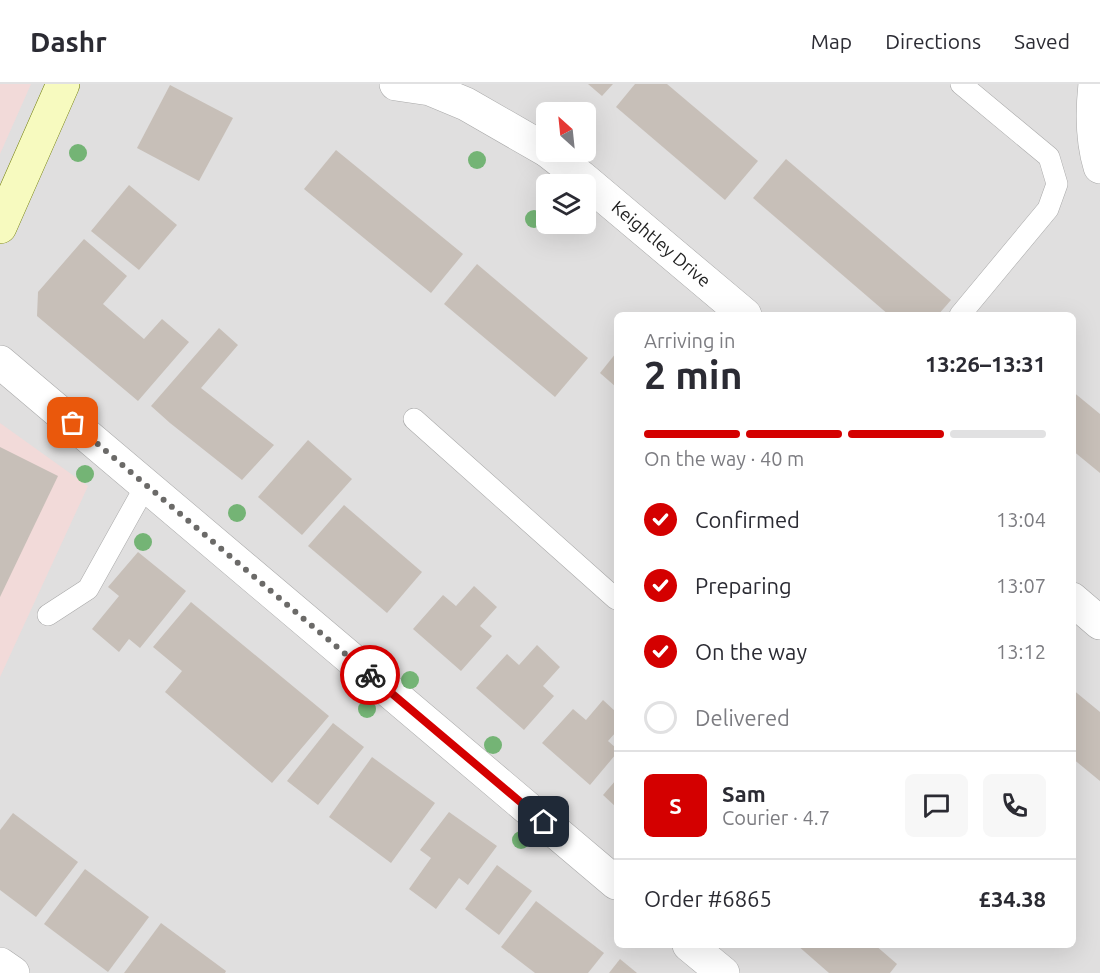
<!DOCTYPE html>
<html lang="en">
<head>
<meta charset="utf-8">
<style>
  body { margin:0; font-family:Ubuntu,sans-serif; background:#f7f7f7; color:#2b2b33; height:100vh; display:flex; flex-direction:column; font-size:22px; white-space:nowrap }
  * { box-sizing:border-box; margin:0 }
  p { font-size:20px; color:#7c7c81 }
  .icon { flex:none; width:33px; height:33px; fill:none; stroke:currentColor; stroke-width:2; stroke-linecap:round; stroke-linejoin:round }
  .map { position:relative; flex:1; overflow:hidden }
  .drawer { position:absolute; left:614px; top:228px; width:462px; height:636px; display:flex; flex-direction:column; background:#fff; border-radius:9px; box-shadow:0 6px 24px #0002 }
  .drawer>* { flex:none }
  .needle { width:39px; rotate:333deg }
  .fabs { position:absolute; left:536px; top:18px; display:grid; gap:12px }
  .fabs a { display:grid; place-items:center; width:60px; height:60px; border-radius:9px; background:#fff; box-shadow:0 6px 24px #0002; font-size:30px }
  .pin { position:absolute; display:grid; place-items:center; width:51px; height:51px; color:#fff; margin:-26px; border-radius:12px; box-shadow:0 3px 9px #0006 }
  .courier { position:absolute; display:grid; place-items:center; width:60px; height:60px; margin:-30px; border:4px solid #d40000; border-radius:50%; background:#fff; color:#222; box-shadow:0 2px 8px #0007 }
  .headline em { font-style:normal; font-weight:700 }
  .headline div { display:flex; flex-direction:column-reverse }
  .headline { display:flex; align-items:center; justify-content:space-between; height:102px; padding:0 30px }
  h1 { font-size:39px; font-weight:700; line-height:45px }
  .bar { display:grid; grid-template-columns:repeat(4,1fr); gap:9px 6px; align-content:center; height:72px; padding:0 30px }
  .bar i { height:8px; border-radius:4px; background:#e1e1e2 }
  .bar .current { background:#d40000 }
  .bar p { grid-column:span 4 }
  .line { display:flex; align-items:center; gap:15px; padding:0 30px; border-top:2px solid #e1e1e2 }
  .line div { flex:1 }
  .round { display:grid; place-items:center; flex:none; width:63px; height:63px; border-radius:9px; background:#f7f7f7 }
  ol { padding:0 30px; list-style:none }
  li { display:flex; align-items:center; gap:18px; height:66px }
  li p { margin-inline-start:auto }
  li .icon { padding:6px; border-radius:50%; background:#d40000; color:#fff; stroke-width:4 }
  li:last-child { color:#7c7c81 }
  li i { width:33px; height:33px; border:3px solid #e1e1e2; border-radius:50% }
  header { display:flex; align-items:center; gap:36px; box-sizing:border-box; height:84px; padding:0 30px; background:#fff; border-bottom:2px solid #e1e1e2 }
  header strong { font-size:28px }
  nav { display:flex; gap:33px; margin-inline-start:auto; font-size:21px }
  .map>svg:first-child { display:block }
  .residential { fill:#e0dfdf; fill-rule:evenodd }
  .commercial { fill:#f2dad9 }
  .building { fill:#c7bfb8 }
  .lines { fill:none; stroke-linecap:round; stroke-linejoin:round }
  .lane-casing { stroke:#a9a9a9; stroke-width:22 }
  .street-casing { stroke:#a9a9a9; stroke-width:34 }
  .secondary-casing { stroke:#707d05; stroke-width:34 }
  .lane { stroke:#fff; stroke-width:21 }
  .street { stroke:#fff; stroke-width:33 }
  .secondary { stroke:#f7fabf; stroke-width:33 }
  .tree { fill:#74b475 }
  .done { stroke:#6b6a68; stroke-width:6; stroke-dasharray:0 10.8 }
  .route { stroke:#d40000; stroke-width:8 }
  .labels { text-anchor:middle; stroke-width:4.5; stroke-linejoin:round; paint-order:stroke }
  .street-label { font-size:18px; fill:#222; stroke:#fff }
</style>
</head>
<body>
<header>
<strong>Dashr</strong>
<nav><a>Map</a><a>Directions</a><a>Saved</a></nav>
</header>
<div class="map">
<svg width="1100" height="889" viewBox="0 0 1100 889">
  <rect width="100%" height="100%" fill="#f2efe9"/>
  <path class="residential" d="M0 0H1100V889H0ZM546 28H585V68H546ZM546 100H585V140H546ZM616 231H1072V861H616Z"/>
  <g class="commercial">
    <path d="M0 0H31L0 70Z"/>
    <path d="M0 339 88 402 0 593Z"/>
  </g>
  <g class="building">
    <path d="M588 0H613L602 12Z"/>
    <path d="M635 0H667L758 77 725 116 616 23Z"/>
    <path d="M170 1 233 34 199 97 137 64Z"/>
    <path d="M336 66 463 170 431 209 304 105Z"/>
    <path d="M786 75 951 216 938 231H889L753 114Z"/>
    <path d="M129 101 177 141 139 186 91 147Z"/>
    <path d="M84 155 127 192 103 220 144 255 162 235 189 258 138 317 37 232 38 208Z"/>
    <path d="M477 180 588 274 555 313 444 220Z"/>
    <path d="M219 244 238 261 201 304 274 361 242 396 170 339 151 322Z"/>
    <path d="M616 269V303L600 289Z"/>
    <path d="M1072 307 1100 330V389L1072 366Z"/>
    <path d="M308 356 352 395 302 451 258 413Z"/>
    <path d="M0 363 58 392 0 513Z"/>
    <path d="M344 421 422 488 387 529 308 462Z"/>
    <path d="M138 468 186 507 140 564 129 555 119 568 92 545 119 512 108 503Z"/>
    <path d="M474 502 497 523 480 542 492 552 461 587 413 545 443 511 456 522Z"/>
    <path d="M191 518 329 632 272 699 165 608 182 587 153 563Z"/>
    <path d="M537 561 560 583 543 602 554 612 524 646 476 604 507 570 519 581Z"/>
    <path d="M1072 605 1100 628V697L1072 674Z"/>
    <path d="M603 616 616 628V648L608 657 616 664V670L590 701 542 659 573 625 586 636Z"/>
    <path d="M333 639 364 663 318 721 287 697Z"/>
    <path d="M372 673 435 719 391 779 329 733Z"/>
    <path d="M616 696V723L603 711Z"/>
    <path d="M449 728 497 762 468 801 459 794 436 825 409 805 431 774 420 766Z"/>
    <path d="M13 729 78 778 36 833 0 806V746Z"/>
    <path d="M497 781 532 807 499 851 465 825Z"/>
    <path d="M85 785 149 833 108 888 44 840Z"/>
    <path d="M536 817 604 869 588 889H535L501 863Z"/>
    <path d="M161 839 226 887 225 889H124Z"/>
    <path d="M797 861H875L897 880 890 889H829Z"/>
    <path d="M620 875 637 889H609Z"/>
  </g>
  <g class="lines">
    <g class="lane-casing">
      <g id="lane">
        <path d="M960 231 1048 125 1057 100 1049 73 961 0"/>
        <path d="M414 335 616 515"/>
        <path d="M48 531 88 505 146 401"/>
      </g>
    </g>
    <g class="street-casing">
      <g id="street">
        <path d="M396 0 430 5 466 20 546 66"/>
        <path d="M1095 0C1092 27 1092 57 1100 83"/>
        <path d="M549 68 581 93 745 231"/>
        <path d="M0 278 616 799"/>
        <path d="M1072 515 1100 539"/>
        <path d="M689 861 723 889"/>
        <path d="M0 880 13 889"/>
      </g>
    </g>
    <g class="secondary-casing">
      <path id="secondary" d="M0 143 63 0"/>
    </g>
    <use href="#lane" class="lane"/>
    <use href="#street" class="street"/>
    <use href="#secondary" class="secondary"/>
  </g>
  <g class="tree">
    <circle cx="78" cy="69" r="9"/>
    <circle cx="477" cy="76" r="9"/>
    <circle cx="534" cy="135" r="9"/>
    <circle cx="85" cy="390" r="9"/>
    <circle cx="237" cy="429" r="9"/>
    <circle cx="143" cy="458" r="9"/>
    <circle cx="410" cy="596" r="9"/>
    <circle cx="367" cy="625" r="9"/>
    <circle cx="493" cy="661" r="9"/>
    <circle cx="521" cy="756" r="9"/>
  </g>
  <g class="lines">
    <path class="done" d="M73 339 370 591"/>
    <path class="route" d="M370 591 544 738"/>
  </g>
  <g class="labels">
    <g class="street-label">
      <text transform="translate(661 160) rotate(40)" y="6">Keightley Drive</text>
    </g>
  </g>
</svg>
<div class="fabs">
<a><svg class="needle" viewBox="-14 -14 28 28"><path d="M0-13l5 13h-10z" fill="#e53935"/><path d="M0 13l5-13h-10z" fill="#7c7c81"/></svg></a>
<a><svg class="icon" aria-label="layers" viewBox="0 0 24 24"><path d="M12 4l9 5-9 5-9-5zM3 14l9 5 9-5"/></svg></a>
</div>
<div class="pin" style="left:73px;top:339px;background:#ea580c"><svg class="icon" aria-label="bag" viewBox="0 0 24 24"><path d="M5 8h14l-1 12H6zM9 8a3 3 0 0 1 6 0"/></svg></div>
<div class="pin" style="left:544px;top:738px;background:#1f2937"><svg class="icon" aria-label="home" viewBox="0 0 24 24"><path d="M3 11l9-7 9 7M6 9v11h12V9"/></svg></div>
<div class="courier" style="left:370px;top:591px"><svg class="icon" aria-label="bike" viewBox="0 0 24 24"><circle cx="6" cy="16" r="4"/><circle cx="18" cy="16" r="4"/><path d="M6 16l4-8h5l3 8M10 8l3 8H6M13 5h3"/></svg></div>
<section class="drawer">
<div class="headline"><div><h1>2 min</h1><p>Arriving in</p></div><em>13:26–13:31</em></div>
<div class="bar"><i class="current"></i><i class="current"></i><i class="current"></i><i></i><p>On the way · 40 m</p></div>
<ol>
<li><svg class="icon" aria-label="check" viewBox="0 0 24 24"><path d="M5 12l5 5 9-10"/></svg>Confirmed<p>13:04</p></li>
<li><svg class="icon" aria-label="check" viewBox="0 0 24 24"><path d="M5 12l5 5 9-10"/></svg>Preparing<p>13:07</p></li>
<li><svg class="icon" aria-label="check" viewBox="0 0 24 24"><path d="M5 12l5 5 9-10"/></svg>On the way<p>13:12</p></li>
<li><i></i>Delivered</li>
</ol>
<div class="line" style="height:108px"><b class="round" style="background:#d40000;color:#fff">S</b><div><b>Sam</b><p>Courier · 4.7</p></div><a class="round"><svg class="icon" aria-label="chat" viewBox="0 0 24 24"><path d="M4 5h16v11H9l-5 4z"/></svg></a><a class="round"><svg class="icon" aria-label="phone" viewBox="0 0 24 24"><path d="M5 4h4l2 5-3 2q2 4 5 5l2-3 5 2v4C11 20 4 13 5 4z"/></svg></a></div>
<div class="line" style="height:78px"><div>Order #6865</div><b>£34.38</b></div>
</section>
</div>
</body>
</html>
